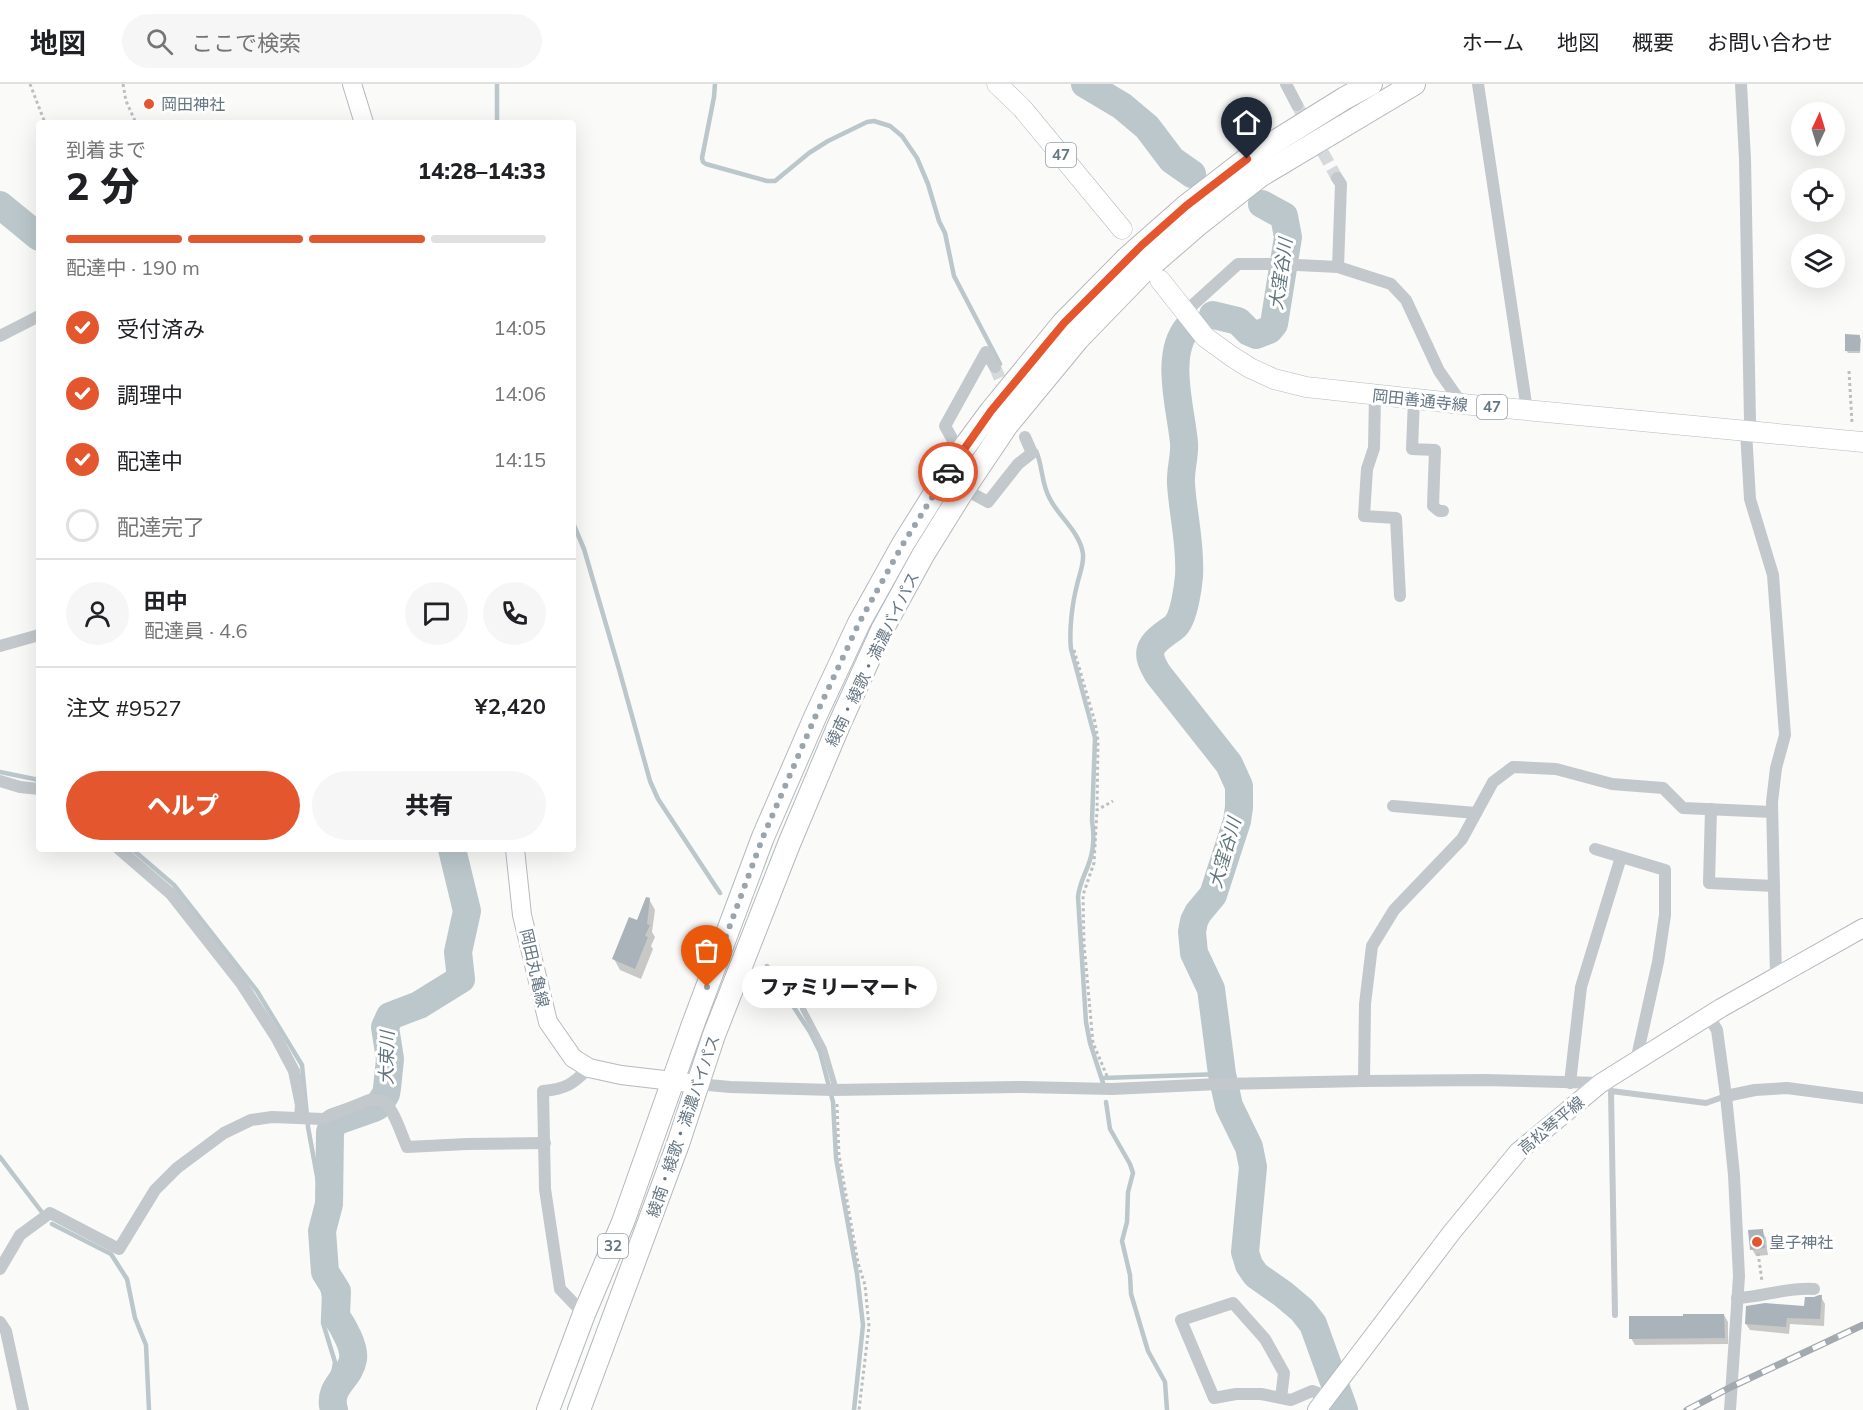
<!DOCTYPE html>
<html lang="ja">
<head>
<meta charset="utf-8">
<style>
  body { margin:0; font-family:Mulish,"Noto Sans JP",sans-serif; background:#f6f6f6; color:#202124; height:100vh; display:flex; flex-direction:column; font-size:22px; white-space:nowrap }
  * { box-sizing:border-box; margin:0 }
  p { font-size:20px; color:#757577 }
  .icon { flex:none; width:33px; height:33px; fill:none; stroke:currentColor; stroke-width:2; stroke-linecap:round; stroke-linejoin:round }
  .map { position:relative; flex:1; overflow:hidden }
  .side { position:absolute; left:36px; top:36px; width:540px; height:732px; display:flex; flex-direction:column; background:#fff; border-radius:6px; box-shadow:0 6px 24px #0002 }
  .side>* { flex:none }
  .needle { width:39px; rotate:4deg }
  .buttons { position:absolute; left:1791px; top:18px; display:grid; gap:12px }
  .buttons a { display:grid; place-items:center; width:54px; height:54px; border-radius:50%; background:#fff; box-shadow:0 6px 24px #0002; font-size:30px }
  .pin { position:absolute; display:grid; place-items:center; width:51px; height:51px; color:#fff; margin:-62px -26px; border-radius:50% 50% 50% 0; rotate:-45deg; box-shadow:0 0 6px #0007 }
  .pin .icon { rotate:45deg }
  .courier { position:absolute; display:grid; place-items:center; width:60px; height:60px; margin:-30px; border:4px solid #e4572e; border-radius:50%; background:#fff; color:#222; box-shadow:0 2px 8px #0007 }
  .bubble { position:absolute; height:42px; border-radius:21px; background:#fff; box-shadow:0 6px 24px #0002; font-size:20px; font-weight:800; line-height:42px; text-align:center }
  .summary em { font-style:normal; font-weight:800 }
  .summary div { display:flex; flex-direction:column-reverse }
  .summary { display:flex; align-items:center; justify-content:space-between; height:102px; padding:0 30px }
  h1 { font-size:39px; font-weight:800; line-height:45px }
  .bar { display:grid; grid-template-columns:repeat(4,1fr); gap:9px 6px; align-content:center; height:72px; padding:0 30px }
  .bar i { height:8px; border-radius:4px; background:#e0e0e0 }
  .bar .on { background:#e4572e }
  .bar p { grid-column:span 4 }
  .line { display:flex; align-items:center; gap:15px; padding:0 30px; border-top:2px solid #e0e0e0 }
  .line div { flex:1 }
  .round { display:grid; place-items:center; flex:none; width:63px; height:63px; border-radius:32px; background:#f6f6f6 }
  ol { padding:0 30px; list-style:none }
  li { display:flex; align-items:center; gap:18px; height:66px }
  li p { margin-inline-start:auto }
  li .icon { padding:6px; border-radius:50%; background:#e4572e; color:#fff; stroke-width:4 }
  li:last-child { color:#757577 }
  li i { width:33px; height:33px; border:3px solid #e0e0e0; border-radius:50% }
  .primary-button { display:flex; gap:12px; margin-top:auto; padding:12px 30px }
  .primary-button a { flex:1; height:69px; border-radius:36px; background:#e4572e; color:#fff; font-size:24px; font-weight:800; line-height:69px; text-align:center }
  .primary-button a+a { background:#f6f6f6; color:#202124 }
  header { display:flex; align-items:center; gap:36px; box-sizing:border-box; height:84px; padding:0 30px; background:#fff; border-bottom:2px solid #e0e0e0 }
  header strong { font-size:28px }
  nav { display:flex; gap:33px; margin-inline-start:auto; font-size:21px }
  .search { width:420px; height:54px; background:#f6f6f6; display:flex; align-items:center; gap:15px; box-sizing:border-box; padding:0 21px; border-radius:33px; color:#757577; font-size:22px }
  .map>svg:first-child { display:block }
  .shadow { fill:#0003 }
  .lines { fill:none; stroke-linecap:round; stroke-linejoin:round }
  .stream { stroke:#bbc7cb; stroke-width:4.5 }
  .river { stroke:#bbc7cb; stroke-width:28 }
  .building { fill:#aab3b9 }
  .street-tunnel { stroke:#d5d9db; stroke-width:12; stroke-dasharray:12 6; stroke-linecap:butt }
  .secondary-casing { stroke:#b3babf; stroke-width:20 }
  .primary-casing { stroke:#b5babe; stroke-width:21 }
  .highway-casing { stroke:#b4b9bd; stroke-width:24 }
  .path { stroke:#bbbfc2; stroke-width:3; stroke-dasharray:3 3; stroke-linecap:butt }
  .lane { stroke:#c3c8cc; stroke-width:6 }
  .street { stroke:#c3c8cc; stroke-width:12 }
  .secondary { stroke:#fff; stroke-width:18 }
  .primary { stroke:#fff; stroke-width:20 }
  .highway { stroke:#fff; stroke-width:22 }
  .rail-casing { stroke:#a2aab0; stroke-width:7 }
  .rail { stroke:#fff; stroke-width:4.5; stroke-dasharray:14; stroke-linecap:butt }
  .done { stroke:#99a4ac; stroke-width:6; stroke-dasharray:0 10.8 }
  .route { stroke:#e4572e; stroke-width:8 }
  .poi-dot { fill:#e4572e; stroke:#fff; stroke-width:2 }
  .labels { text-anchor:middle; stroke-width:6; stroke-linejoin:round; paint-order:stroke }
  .shield { fill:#fff; stroke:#939fa8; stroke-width:1.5 }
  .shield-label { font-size:15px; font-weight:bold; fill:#657683 }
  .poi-label { font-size:16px; fill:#657683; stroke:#fff; text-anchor:start }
  .street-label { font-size:16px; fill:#657683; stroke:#fff }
  .water-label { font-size:18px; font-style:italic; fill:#60757c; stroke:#fff }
</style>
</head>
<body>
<header>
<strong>地図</strong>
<div class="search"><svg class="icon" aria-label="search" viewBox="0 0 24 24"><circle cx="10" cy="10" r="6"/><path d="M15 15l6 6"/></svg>ここで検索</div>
<nav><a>ホーム</a><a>地図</a><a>概要</a><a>お問い合わせ</a></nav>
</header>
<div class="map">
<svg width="1863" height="1326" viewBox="0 0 1863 1326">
  <rect width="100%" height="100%" fill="#fafaf8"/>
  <g class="shadow">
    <path d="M1859 252 1861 255 1860 269H1848L1846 266Z"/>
    <path d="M649 815 655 826 652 848 655 853 651 862 653 865 641 895 620 886 614 875 637 838Z"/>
    <path d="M1762 1147 1766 1154 1768 1171 1756 1172 1752 1165Z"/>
    <path d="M1821 1213 1825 1220 1824 1242 1790 1240 1789 1250 1750 1246 1746 1240 1806 1224Z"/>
    <path d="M1724 1231 1728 1238V1260L1635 1261 1631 1254Z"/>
  </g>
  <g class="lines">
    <g class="stream">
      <path d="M715 0 714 13 702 74 703 78 706 80 767 97H775L809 69 828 57 867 38 874 37 890 42 902 52 917 74 928 100 939 137 945 149 954 192 1000 280"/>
      <path d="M497 39V0"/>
      <path d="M1036 367C1043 382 1041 400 1050 415 1059 433 1080 448 1083 470 1084 481 1079 491 1077 501 1072 520 1069 547 1071 565L1095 654 1092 737C1094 749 1094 763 1090 776 1086 789 1079 800 1078 813L1086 938 1090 959 1103 999"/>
      <path d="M573 439 584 465 619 585 650 697 658 715 720 809"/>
      <path d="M0 688 39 696"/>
      <path d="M132 765 174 801 257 907 302 981 308 1043 319 1103 320 1122 314 1147 315 1164 324 1213 323 1239 335 1278 334 1285 325 1309 327 1320 333 1326"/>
      <path d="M767 882 810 948 820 968 833 1018 836 1074 857 1190 863 1241 854 1326"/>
      <path d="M1103 994 1222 990"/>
      <path d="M1106 1018 1110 1045 1130 1080 1133 1089 1128 1108 1127 1138 1122 1157 1130 1191 1131 1210 1148 1267 1165 1298 1167 1326"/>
      <path d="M0 1073 41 1127"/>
      <path d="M52 1140 111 1170 127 1195 135 1234 146 1261 149 1326"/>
    </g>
    <g class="river">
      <path d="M1085 0 1122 22 1147 43 1172 76 1192 90"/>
      <path d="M0 121 39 153"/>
      <path d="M1213 231 1238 237 1249 248 1256 251 1269 246 1274 240 1288 153 1284 132 1262 120"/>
      <path d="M1188 243C1164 271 1181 325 1184 359 1185 373 1180 386 1181 400 1183 431 1191 461 1189 492 1188 504 1184 531 1177 540 1175 544 1169 546 1166 549 1147 563 1146 570 1158 590L1229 680 1239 702V723L1237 737 1213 811 1198 829 1194 837 1192 848 1194 869 1211 905 1222 990 1229 1022 1249 1063 1253 1083 1245 1168 1249 1181 1256 1191 1283 1210 1302 1226 1313 1240 1344 1326"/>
      <path d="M334 1326C327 1302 350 1295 353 1275 355 1263 343 1242 336 1232L337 1207 325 1188 322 1147 329 1120 330 1048 334 1038 374 1024 378 1022 386 1010 387 1004 390 975 385 943 390 932 419 921 461 895 458 868 467 827 452 765"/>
    </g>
  </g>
  <g class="building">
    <path d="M1845 250 1860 251V267H1845Z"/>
    <path d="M646 813 650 814 647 840 650 841 645 852 648 853 635 885 612 875 629 833 637 836Z"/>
    <path d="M1763 1145 1765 1164 1750 1166 1748 1146Z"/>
    <path d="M1819 1211H1822L1820 1235 1787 1234 1786 1243 1745 1240 1746 1222 1765 1219 1804 1222 1805 1213H1814Z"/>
    <path d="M1683 1230H1724L1725 1254 1629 1255V1232H1683Z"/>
  </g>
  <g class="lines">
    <g class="street-tunnel">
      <path d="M1297 21 1337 94"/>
      <path d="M995 283 1006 310"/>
    </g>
    <g class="secondary-casing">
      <g id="secondary">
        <path d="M352 0 364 39"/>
        <path d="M515 765 522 831 548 938 573 974 589 984 621 991 698 1000"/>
        <path d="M1317 1326 1452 1148 1518 1068 1601 999 1721 924 1863 844"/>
      </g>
    </g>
    <g class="primary-casing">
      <g id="primary">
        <path d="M997 0 1022 24 1122 145"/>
        <path d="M1160 196 1205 253 1231 272 1250 284 1274 295 1306 303 1462 320 1863 358"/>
      </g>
    </g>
    <g class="highway-casing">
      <g id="highway">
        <path d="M548 1326 584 1230 623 1138 692 943 763 753 816 631 859 539 903 460 960 369 991 327 1063 239 1127 174 1186 122 1247 75 1345 14 1371 0"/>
        <path d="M579 1326 678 1060 714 951 789 760 839 641 882 546 923 471 964 405 1007 341 1078 255 1141 190 1200 139 1260 92 1414 0"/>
      </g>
    </g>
    <g class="path">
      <path d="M30 0 45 39"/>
      <path d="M123 0 126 17 136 39"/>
      <path d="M1849 287 1852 339"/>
      <path d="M1074 566 1095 638 1098 656 1097 726"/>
      <path d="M1107 992 1093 959 1084 860 1083 811 1094 779 1097 726 1113 717"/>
      <path d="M837 1020 839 1071 858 1179 865 1201 869 1242 859 1326"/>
      <path d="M1758 1169 1762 1197"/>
    </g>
    <g class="lane">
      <path d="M803 925 824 965 836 1006"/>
      <path d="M1605 998 1611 1007 1615 1231"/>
      <path d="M1611 1007 1706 1019 1726 1012"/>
    </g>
    <g class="street">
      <path d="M1286 0 1297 21"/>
      <path d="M1478 0 1527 326"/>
      <path d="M1741 0 1745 75 1750 337 1746 348 1750 415 1773 491 1785 651 1776 684 1772 718 1776 893"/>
      <path d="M1337 94 1341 100 1338 183"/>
      <path d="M1185 228 1238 180H1277L1338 183 1391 200 1406 216 1439 287 1462 320"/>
      <path d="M0 252 39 232"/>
      <path d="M1375 311 1374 364 1367 385 1364 432 1396 434 1400 512"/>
      <path d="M1414 315 1412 365 1435 366 1433 422 1439 427H1443"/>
      <path d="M960 369 945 342 986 268 995 283"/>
      <path d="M964 405 988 418 1018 380 1032 369 1025 353"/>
      <path d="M0 562 39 551"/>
      <path d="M0 697 20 703 39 705"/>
      <path d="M1393 722 1476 729"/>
      <path d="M1711 725 1709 799 1774 802"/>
      <path d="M119 765 171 810 241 899 276 953 294 987 301 1021 300 1034"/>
      <path d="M1595 765 1665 786V831L1658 878 1636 977"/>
      <path d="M1709 933 1717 946 1726 1012 1734 1091 1739 1192 1730 1326"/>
      <path d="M1364 997 1365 920 1372 862 1394 826 1462 755 1493 698 1513 683 1556 685 1612 700 1663 704 1683 724 1772 728"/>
      <path d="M1570 999 1581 903 1621 773"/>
      <path d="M698 1000 730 1003 833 1006 1023 1003 1112 1005 1219 1000 1364 997 1484 996 1601 999"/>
      <path d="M1726 1012 1755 1006 1787 1004 1863 1014"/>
      <path d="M0 1185 20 1151 50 1129 119 1165 155 1106 177 1084 224 1049 251 1036 272 1033 323 1035 369 1016C374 1016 379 1015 384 1018 393 1023 402 1052 407 1063L467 1060 545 1059"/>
      <path d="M1737 1214C1763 1213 1787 1203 1814 1205"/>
      <path d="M584 1230 560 1205 545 1105 543 1007C566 1005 573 1000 589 984"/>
      <path d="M0 1238 6 1247 23 1326"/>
      <path d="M1281 1314 1284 1289 1265 1255 1233 1219 1181 1236 1214 1314 1236 1310H1261L1291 1316 1312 1307 1326 1312"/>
    </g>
    <use href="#secondary" class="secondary"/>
    <use href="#primary" class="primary"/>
    <use href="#highway" class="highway"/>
    <g class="rail-casing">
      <path id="rail" d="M1687 1326 1731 1303 1863 1241"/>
    </g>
    <use href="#rail" class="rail"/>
  </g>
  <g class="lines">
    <path class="done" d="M707 903 763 753 816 631 859 539 903 460 948 388"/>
    <path class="route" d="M948 388 991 327 1064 239 1142 161 1186 122 1247 75"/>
  </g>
  <g class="poi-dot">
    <circle cx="149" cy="20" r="6"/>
    <circle cx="1757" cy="1158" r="6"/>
  </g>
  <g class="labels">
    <g class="shield">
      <rect x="1046" y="59" width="30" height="24" rx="4.5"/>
      <rect x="1477" y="311" width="30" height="24" rx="4.5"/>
      <rect x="598" y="1150" width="30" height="24" rx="4.5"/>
    </g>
    <g class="shield-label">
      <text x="1061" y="76">47</text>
      <text x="1492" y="328">47</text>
      <text x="613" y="1167">32</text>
    </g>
    <g class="poi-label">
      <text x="161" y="26">岡田神社</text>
      <text x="1769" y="1164">皇子神社</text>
    </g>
    <g class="street-label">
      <text transform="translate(1420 316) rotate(6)" y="6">岡田善通寺線</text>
      <text transform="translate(872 575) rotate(-64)" y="6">綾南・綾歌・満濃バイパス</text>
      <text transform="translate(535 884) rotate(77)" y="6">岡田丸亀線</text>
      <text transform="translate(1551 1041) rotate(-40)" y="6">高松琴平線</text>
      <text transform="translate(683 1042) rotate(-71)" y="6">綾南・綾歌・満濃バイパス</text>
    </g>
    <g class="water-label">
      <text transform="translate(1281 190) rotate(-82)" y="6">大窪谷川</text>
      <text transform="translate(1225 769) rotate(-74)" y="6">大窪谷川</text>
      <text transform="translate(387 974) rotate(-89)" y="6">大束川</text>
    </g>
  </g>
</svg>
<div class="buttons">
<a><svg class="needle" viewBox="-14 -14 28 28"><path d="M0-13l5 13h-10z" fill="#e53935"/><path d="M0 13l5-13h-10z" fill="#757577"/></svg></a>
<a><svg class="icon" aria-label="locate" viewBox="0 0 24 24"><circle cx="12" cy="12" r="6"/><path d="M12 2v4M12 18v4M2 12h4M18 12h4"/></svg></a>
<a><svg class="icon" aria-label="layers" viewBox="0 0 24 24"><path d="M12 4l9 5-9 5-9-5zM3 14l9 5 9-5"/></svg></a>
</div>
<div class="pin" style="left:707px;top:903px;background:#ea580c"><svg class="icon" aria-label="bag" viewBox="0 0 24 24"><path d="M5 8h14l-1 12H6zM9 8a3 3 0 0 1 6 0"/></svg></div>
<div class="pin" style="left:1247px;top:75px;background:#1f2937"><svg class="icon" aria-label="home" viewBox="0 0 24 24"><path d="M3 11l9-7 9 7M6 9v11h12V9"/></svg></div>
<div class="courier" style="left:948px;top:388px"><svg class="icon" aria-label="car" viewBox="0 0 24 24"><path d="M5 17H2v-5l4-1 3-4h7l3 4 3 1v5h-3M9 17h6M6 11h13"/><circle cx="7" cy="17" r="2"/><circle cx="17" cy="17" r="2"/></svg></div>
<div class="bubble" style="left:742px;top:882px;width:195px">ファミリーマート</div>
<section class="side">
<div class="summary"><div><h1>2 分</h1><p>到着まで</p></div><em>14:28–14:33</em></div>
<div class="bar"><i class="on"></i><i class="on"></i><i class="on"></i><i></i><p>配達中 · 190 m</p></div>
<ol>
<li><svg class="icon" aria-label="check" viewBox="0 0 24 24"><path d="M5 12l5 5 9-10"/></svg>受付済み<p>14:05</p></li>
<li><svg class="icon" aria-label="check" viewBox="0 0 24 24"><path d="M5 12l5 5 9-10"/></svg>調理中<p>14:06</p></li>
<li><svg class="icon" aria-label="check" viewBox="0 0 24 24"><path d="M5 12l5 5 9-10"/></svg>配達中<p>14:15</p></li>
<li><i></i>配達完了</li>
</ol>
<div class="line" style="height:108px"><a class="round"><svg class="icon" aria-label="person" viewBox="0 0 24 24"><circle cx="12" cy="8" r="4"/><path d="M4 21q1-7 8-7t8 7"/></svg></a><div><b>田中</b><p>配達員 · 4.6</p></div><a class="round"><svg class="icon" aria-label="chat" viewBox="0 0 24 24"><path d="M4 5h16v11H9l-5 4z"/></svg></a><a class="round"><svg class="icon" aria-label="phone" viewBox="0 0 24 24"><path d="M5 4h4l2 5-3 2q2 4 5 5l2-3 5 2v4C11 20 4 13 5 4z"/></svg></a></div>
<div class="line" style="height:78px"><div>注文 #9527</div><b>¥2,420</b></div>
<div class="primary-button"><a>ヘルプ</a><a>共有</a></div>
</section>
</div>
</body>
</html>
